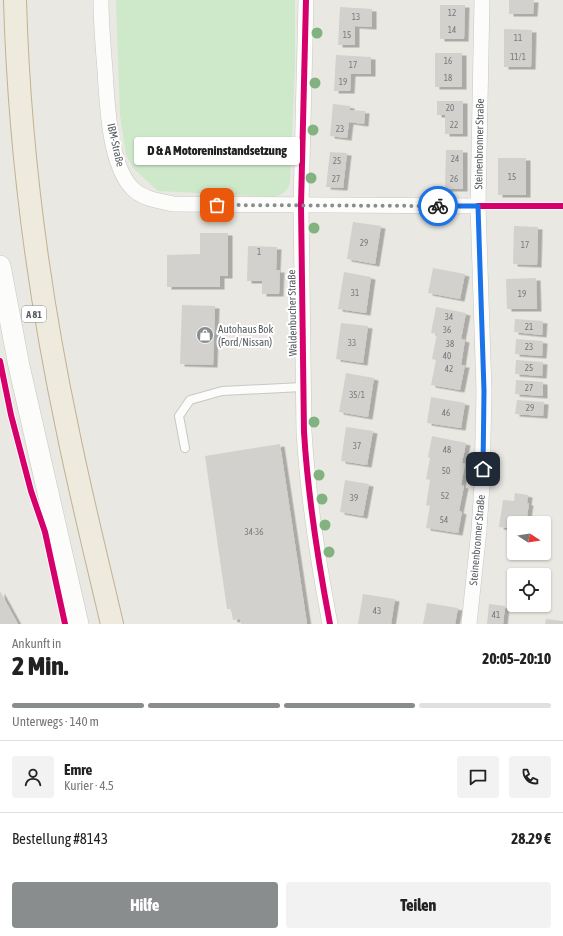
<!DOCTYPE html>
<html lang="de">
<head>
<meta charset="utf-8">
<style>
  body { margin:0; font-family:"Asap Condensed",sans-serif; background:#f2f2f2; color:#222; height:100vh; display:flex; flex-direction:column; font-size:15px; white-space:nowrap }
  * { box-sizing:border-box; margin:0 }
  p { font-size:13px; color:#767676 }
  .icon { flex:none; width:22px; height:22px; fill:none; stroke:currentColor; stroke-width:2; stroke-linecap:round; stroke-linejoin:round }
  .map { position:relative; height:624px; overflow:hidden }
  .details { display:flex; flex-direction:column; background:#fff; flex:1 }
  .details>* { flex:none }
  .needle { width:26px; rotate:102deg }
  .fabs { position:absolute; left:507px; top:516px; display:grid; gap:8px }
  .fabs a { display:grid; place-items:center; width:44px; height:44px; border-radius:4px; background:#fff; box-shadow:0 1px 3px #0004; font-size:20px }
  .pin { position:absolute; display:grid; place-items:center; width:34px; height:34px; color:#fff; margin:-17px; border-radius:8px; box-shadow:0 2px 6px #0006 }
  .courier { position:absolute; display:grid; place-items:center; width:40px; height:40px; margin:-20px; border:3px solid #1a73e8; border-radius:50%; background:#fff; color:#222; box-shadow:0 1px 5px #0007 }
  .bubble { position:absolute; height:28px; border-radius:4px; background:#fff; box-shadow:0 1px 3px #0004; font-size:13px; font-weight:800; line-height:28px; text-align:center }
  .headline em { font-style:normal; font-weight:800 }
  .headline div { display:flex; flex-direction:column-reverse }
  .headline { display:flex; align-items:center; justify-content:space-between; height:68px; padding:0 12px }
  h1 { font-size:26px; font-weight:800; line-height:30px }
  .bar { display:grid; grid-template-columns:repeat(4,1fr); gap:6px 4px; align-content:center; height:48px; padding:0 12px }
  .bar i { height:5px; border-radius:3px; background:#e0e0e0 }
  .bar .current { background:#8a8d8e }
  .bar p { grid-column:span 4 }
  .line { display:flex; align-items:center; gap:10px; padding:0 12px; border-top:1px solid #e0e0e0 }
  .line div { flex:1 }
  .round { display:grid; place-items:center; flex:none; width:42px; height:42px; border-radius:4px; background:#f2f2f2 }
  .button { display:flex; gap:8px; margin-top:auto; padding:8px 12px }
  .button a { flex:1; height:46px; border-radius:4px; background:#8a8d8e; color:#fff; font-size:16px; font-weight:800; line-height:46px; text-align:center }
  .button a+a { background:#f2f2f2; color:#222 }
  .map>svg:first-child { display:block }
  .green { fill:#cee8ca }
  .building { fill:#d2d1cd; filter:url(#shadow) }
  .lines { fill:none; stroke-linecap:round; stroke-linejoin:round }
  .lane-casing { stroke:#c7c7c6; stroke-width:10 }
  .street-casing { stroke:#c7c7c6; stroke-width:16 }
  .secondary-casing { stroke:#c6c7c5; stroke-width:22 }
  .highway-casing { stroke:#c1b290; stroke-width:24 }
  .lane { stroke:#fcfcfb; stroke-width:8 }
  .street { stroke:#fcfcfb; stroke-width:15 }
  .secondary { stroke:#fcfcfb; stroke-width:21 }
  .highway { stroke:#eeeade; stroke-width:22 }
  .cycleway-casing { stroke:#fff; stroke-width:8 }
  .cycleway { stroke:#d6006c; stroke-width:6 }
  .tree { fill:#82b280 }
  .done { stroke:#8a8d8e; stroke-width:4; stroke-dasharray:0 7.2 }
  .route { stroke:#1a73e8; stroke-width:5 }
  .labels { text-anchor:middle; stroke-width:4; stroke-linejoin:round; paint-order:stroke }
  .number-label { font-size:9px; fill:#767a7c }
  .shield { fill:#fff; stroke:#898d90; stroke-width:1 }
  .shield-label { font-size:10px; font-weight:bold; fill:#575c61 }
  .street-label { font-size:11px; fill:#575c61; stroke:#fff }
  .poi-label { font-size:11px; fill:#575c61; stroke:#fff; text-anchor:start }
</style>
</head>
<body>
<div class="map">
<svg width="563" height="624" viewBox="0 0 563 624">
  <defs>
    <filter id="shadow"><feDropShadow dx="4.5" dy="2.5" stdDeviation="0" flood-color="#0004"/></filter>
  </defs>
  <rect width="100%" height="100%" fill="#eae8e2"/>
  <path class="green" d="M116 0H295V64L290 183C287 192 283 194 273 197L158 191 133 168 126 155 120 115Z"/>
  <g class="building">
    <path d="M509 0H534L533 14H509Z"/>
    <path d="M440 5H465L464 39H440Z"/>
    <path d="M340 7 372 9V27L355 26V45H338Z"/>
    <path d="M504 29 532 30 531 67H504Z"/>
    <rect x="435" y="53" width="27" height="34"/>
    <path d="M336 55 371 57V74H351L350 91H334Z"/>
    <path d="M437 101H463V134H445V115H437Z"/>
    <path d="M333 104 350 106V110L365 111 364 124 349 122 347 138 330 136Z"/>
    <path d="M446 150H463V189H445Z"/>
    <path d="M330 152 347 153 343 188 326 187Z"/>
    <rect x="498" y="158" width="28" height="37"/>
    <path d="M353 222 381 226 375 264 347 259Z"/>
    <path d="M514 226 538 227 537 265 513 264Z"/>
    <path d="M200 233H228V276H220V287H167V255L200 254Z"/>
    <path d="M248 246 277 247 276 270H280L279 294H262V281H247Z"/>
    <path d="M433 268 465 274 460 299 428 293Z"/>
    <path d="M344 272 371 277 366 313 338 309Z"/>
    <path d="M536 278 537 309H507L506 279Z"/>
    <path d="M182 305 215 306 213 365 180 364Z"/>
    <path d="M436 307 466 313 461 339 465 340 461 365H465L460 390 431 385 436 360 432 359 437 334 431 333Z"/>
    <path d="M515 319 543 321 542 335 514 332Z"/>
    <path d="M341 323 368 326 363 363 336 359Z"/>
    <path d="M516 339 543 341 542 356 515 354Z"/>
    <path d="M516 360 543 362 542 376 515 374Z"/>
    <path d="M346 373 374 378 368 417 339 412Z"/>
    <path d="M516 380 543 382V396L515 394Z"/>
    <path d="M431 397 465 403 461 428 427 423Z"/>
    <path d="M517 400 544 402 543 416 515 414Z"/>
    <path d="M346 427 373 431 367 465 341 461Z"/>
    <path d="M432 436 466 443 462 463 465 464 461 485 464 486 459 511 462 512 458 533 426 528 430 506 426 505 430 480 426 479 430 458 428 457Z"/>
    <path d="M280 444 307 624H241L240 619 233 620 231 609H227L205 456Z"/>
    <path d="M345 480 369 484 363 516 340 512Z"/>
    <path d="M515 493 528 495 527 503H529L526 523H514V529L499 527 503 500 514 501Z"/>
    <path d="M0 591 18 624H0Z"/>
    <path d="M363 594 395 599 391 624H358Z"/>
    <path d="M427 603 458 608 455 624H423Z"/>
    <path d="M489 604 505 606 503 624H487Z"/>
    <path d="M546 619 563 621V624H545Z"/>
  </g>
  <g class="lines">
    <g class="lane-casing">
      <path id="lane" d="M185 448 179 416 190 400 222 391 302 387"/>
    </g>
    <g class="street-casing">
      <g id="street">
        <path d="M101 0C101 23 103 46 105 70 107 102 109 166 133 189 143 199 160 201 173 204L478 206"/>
        <path d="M306 0 301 205 304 432C308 497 318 561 330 624"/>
        <path d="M469 624 479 530 482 485 484 391 478 206 482 0"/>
      </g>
    </g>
    <g class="secondary-casing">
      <path id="secondary" d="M0 266 19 366 78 624"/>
    </g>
    <g class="highway-casing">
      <path id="highway" d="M15 0C19 144 38 291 68 432 81 496 97 560 112 624"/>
    </g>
    <use href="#lane" class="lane"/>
    <use href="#street" class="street"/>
    <use href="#secondary" class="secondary"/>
    <use href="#highway" class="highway"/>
    <g class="cycleway-casing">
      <g id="cycleway">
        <path d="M306 0 301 205 304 432C308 497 318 561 330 624"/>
        <path d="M478 206H563"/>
        <path d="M0 361 11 415 31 491 45 532 65 624"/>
      </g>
    </g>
    <use href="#cycleway" class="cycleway"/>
  </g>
  <g class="tree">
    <circle cx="317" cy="33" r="5.5"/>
    <circle cx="315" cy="83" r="5.5"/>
    <circle cx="313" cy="130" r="5.5"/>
    <circle cx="311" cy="178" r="5.5"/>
    <circle cx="314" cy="228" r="5.5"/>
    <circle cx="314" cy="422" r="5.5"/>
    <circle cx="319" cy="475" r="5.5"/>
    <circle cx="322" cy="499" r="5.5"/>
    <circle cx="325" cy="525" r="5.5"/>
    <circle cx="329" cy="552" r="5.5"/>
  </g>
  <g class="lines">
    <path class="done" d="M217 205 438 206"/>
    <path class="route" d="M438 206H478L484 391 483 469"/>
  </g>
  <defs>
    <g id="shop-disc" transform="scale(0.9)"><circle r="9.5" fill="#8a8d8e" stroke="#fff"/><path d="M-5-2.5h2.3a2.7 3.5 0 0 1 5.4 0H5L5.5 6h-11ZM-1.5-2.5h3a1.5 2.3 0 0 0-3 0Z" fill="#fff"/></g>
  </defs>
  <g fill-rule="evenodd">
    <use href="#shop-disc" x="205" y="335"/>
  </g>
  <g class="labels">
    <g class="number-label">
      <text x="452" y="16">12</text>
      <text x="356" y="20">13</text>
      <text x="452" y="33">14</text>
      <text x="347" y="38">15</text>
      <text x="518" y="41">11</text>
      <text x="518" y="60">11/1</text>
      <text x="448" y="64">16</text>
      <text x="353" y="68">17</text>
      <text x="448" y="81">18</text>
      <text x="343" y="85">19</text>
      <text x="450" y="111">20</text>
      <text x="454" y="128">22</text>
      <text x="340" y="132">23</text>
      <text x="455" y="162">24</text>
      <text x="337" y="164">25</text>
      <text x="512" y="180">15</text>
      <text x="336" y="182">27</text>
      <text x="454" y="182">26</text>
      <text x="364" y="246">29</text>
      <text x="525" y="248">17</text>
      <text x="259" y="255">1</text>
      <text x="355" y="296">31</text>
      <text x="522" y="297">19</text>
      <text x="449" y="320">34</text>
      <text x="529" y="330">21</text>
      <text x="447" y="333">36</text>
      <text x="352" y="346">33</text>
      <text x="450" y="347">38</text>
      <text x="529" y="350">23</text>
      <text x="447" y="359">40</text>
      <text x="529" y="371">25</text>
      <text x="449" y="372">42</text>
      <text x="529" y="391">27</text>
      <text x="357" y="398">35/1</text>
      <text x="530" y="411">29</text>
      <text x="446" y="416">46</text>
      <text x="357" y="449">37</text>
      <text x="447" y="453">48</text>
      <text x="446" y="474">50</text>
      <text x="445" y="499">52</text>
      <text x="354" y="501">39</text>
      <text x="444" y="523">54</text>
      <text x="254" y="535">34-36</text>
      <text x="377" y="614">43</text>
      <text x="496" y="618">41</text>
    </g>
    <rect class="shield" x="22" y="306" width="24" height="16" rx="3"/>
    <g class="shield-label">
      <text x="34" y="318">A 81</text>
    </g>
    <g class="street-label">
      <text transform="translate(479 144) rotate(-89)" y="4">Steinenbronner Straße</text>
      <text transform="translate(116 145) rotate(77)" y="4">IBM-Straße</text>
      <text transform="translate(292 313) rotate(-91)" y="4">Waldenbucher Straße</text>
      <text transform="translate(477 540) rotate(-85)" y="4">Steinenbronner Straße</text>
    </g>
    <g class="poi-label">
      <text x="218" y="333">Autohaus Bok<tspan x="218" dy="13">(Ford/Nissan)</tspan></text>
    </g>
  </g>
</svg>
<div class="fabs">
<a><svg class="needle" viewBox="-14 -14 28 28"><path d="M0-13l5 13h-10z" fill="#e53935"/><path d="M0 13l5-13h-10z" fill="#767676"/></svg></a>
<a><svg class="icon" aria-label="locate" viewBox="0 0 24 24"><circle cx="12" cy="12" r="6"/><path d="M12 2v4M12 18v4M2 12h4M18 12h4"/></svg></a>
</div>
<div class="pin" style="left:217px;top:205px;background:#ea580c"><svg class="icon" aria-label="bag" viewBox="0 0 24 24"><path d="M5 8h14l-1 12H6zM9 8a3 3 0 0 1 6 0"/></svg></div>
<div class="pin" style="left:483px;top:469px;background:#1f2937"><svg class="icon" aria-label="home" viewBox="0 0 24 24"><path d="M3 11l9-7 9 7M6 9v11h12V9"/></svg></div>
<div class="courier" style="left:438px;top:206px"><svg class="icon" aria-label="bike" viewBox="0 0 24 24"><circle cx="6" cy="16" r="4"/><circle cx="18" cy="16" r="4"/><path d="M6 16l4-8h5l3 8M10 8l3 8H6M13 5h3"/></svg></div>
<div class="bubble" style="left:134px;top:137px;width:166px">D &amp; A Motoreninstandsetzung</div>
</div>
<section class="details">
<div class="headline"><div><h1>2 Min.</h1><p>Ankunft in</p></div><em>20:05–20:10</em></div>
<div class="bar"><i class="current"></i><i class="current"></i><i class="current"></i><i></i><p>Unterwegs · 140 m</p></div>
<div class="line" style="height:72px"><a class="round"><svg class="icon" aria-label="person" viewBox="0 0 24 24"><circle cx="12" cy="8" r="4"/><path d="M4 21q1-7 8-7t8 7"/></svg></a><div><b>Emre</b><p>Kurier · 4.5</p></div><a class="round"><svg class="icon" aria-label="chat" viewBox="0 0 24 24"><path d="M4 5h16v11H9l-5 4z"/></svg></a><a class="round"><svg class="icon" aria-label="phone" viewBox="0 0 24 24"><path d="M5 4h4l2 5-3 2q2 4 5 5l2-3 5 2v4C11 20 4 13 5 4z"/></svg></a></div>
<div class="line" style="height:52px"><div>Bestellung #8143</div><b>28.29 €</b></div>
<div class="button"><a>Hilfe</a><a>Teilen</a></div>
</section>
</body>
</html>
